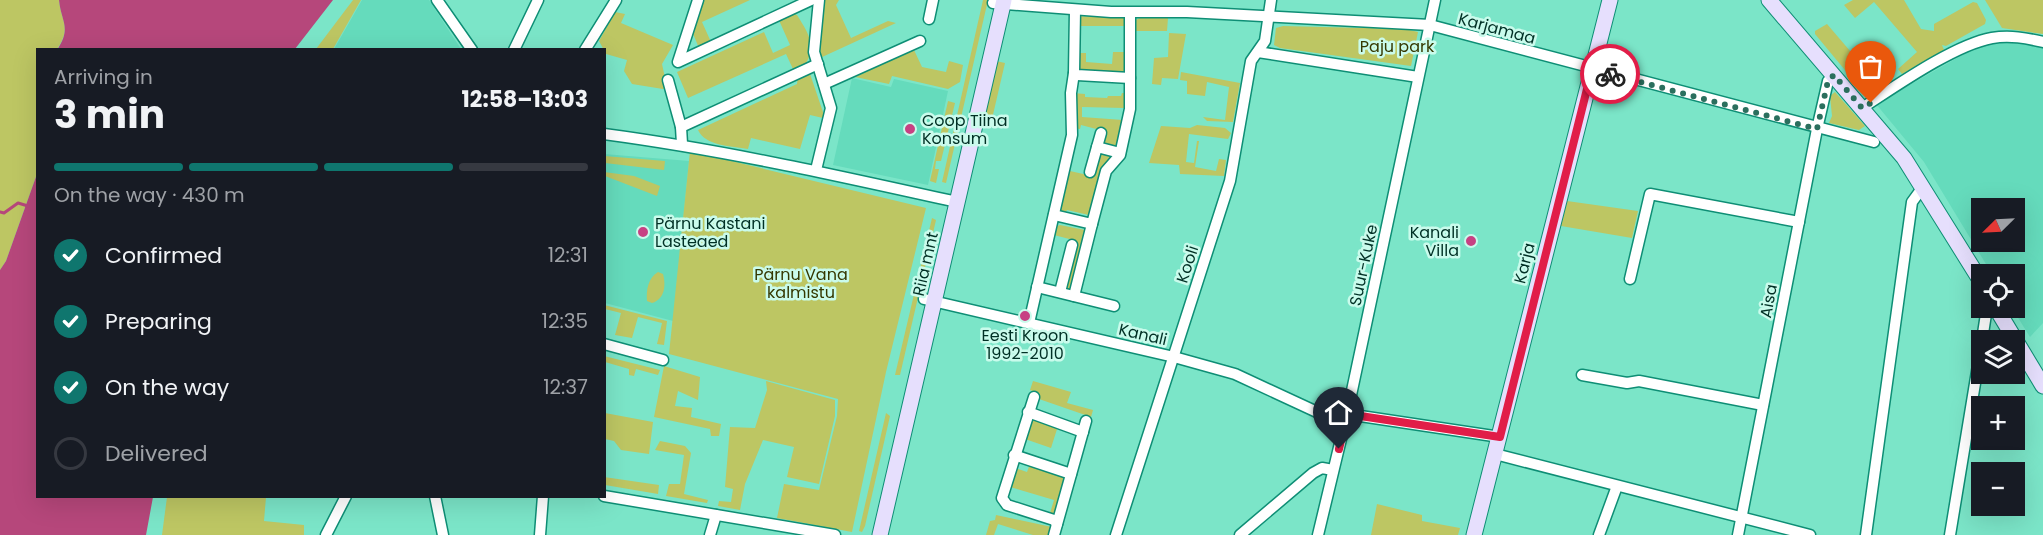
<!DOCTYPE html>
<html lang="en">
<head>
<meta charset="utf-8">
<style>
  body { margin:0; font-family:Poppins,sans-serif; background:#242831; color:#f1f3f6; height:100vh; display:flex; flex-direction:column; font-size:22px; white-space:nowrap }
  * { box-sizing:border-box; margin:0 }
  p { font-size:20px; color:#9ea1a6 }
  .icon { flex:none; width:33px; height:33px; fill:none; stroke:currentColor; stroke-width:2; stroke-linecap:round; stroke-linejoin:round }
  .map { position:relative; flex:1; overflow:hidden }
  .details { position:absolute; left:36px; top:48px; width:570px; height:450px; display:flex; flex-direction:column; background:#171b24; border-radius:0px; box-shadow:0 6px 24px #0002 }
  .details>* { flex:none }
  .needle { width:39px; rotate:246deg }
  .controls { position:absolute; left:1971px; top:198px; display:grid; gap:12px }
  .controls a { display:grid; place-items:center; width:54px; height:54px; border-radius:0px; background:#171b24; box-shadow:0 6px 24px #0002; font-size:30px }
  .pin { position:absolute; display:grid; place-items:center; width:51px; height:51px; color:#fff; margin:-62px -26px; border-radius:50% 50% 50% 0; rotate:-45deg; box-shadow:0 0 6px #0007 }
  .pin .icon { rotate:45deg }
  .courier { position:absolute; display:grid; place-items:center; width:60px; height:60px; margin:-30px; border:4px solid #e11d48; border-radius:50%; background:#fff; color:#222; box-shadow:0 2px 8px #0007 }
  .head em { font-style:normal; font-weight:700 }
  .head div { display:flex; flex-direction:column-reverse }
  .head { display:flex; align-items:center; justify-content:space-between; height:102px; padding:0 18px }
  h1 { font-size:39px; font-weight:700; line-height:45px }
  .bar { display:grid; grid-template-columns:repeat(4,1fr); gap:9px 6px; align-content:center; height:72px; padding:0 18px }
  .bar i { height:8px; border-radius:4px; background:#363941 }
  .bar .on { background:#0f766e }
  .bar p { grid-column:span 4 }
  ol { padding:0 18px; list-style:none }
  li { display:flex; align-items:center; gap:18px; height:66px }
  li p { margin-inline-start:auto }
  li .icon { padding:6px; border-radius:50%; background:#0f766e; color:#fff; stroke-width:4 }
  li:last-child { color:#9ea1a6 }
  li i { width:33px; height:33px; border:3px solid #363941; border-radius:50% }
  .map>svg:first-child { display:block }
  .built { fill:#65dbbc; fill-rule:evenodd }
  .green { fill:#bdc663 }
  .water { fill:#b6477b }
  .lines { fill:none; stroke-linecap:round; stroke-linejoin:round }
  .stream { stroke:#b6477b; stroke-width:3 }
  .street-casing { stroke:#0e8e75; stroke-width:13 }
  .secondary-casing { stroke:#0e8e75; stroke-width:17 }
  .street { stroke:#fff; stroke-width:10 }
  .secondary { stroke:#e6dffd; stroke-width:15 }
  .done { stroke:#2b6f5e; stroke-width:6; stroke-dasharray:0 10.8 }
  .route { stroke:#e11d48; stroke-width:8 }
  .poi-dot { fill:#c74183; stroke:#cafbec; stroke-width:2 }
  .labels { text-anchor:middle; stroke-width:5; stroke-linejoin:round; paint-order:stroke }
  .street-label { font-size:16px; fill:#003025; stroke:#cafbec }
  .park-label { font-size:16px; fill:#353800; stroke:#cafbec }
  .poi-label { font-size:16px; fill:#003025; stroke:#cafbec; text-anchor:start }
</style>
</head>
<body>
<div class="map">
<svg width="2043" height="535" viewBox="0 0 2043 535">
  <rect width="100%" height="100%" fill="#7be5c8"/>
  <g class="built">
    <path d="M362 0H429L461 49H334Z"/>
    <path d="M2017 42 2043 48V323L2030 337 2012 308H2014V274H1992L1924 162 1876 104 1973 49 1986 44ZM1982 208H2014V242H1982Z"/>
    <path d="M852 78 891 87 894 79 948 91 928 185 833 165Z"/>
    <path d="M604 154 689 161 673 321 605 303Z"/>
  </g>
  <g class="green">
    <path d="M0 0H59C61 22 72 27 57 49L38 50 37 174 6 261 0 270Z"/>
    <path d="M353 0H361L333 49H316Z"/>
    <path d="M700 0H750L702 22 711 42 699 48 691 29Z"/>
    <path d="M825 0H839L836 5 851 38 888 21 896 23 820 58 818 49Z"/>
    <path d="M983 0H988L946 183 942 182Z"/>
    <path d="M1853 0H1904L1921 29 1934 31V24L1973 2 1977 3 1986 20 1985 24 1946 46 1942 45 1944 50 1902 74 1898 69 1917 52 1874 2 1855 18 1844 5Z"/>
    <path d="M1985 0H2043V34L2002 28Z"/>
    <path d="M615 12 625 14 621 23 673 45 662 64 667 87 663 89 632 84 624 71 627 60 606 54 599 41Z"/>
    <path d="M791 12 797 15C807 31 817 45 806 63L793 69 786 54 688 98 677 72 764 32 773 53 790 45 778 18Z"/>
    <path d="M1077 16 1126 18V26H1078Z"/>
    <path d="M1140 18H1168L1167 31H1135L1136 20Z"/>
    <path d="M1827 24 1880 86 1864 93 1815 34V31Z"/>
    <path d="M1283 26 1405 29 1418 32 1411 66 1280 48 1274 45 1276 28Z"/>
    <path d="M1169 33 1186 34 1178 79 1162 78 1161 85 1152 84 1154 58 1168 57Z"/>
    <path d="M914 50 922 67 946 72 949 61 963 65 960 82 948 89 892 76 889 84 855 77Z"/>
    <path d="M1113 52H1127L1126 73 1078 74 1076 53H1086V62L1112 64Z"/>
    <path d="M996 61 1005 63 992 119 983 118Z"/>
    <path d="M809 71 824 115 823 118 810 115 800 149 751 138 748 149C732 146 705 146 698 130L797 84 798 76Z"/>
    <path d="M1181 72 1240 83 1233 122 1207 121 1203 117 1225 120 1229 87 1207 82 1205 96 1187 94V81L1180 80Z"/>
    <path d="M1835 92 1865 126 1859 130 1829 123 1832 116 1830 96Z"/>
    <path d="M1073 93 1085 94V97L1107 98 1108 96H1121L1122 93H1127L1124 108 1082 107V117L1123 120 1118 148 1103 145 1104 131 1081 125 1080 129 1074 128Z"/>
    <path d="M948 101 955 103 941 161H936L935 169H939L936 183 930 181Z"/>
    <path d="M1197 125 1225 128 1231 133 1228 139 1189 134 1186 162 1194 163 1197 141H1199L1195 167 1216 171 1219 159 1226 160 1224 176 1180 174 1179 165 1149 163 1161 126 1190 128Z"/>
    <path d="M690 151 926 208 886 372 852 532 777 518 784 484 819 490 837 416 838 399 669 354Z"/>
    <path d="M1101 151 1116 155 1093 216 1067 210 1065 213 1060 212 1070 171 1092 176Z"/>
    <path d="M604 156 665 161 664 170 605 163Z"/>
    <path d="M604 172 634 176 660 186 657 196 605 176Z"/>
    <path d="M1567 201 1638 211 1632 238 1561 226Z"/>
    <path d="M932 218 936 220 900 375H895Z"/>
    <path d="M1060 225 1085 230 1069 291 1065 290 1077 241 1054 235 1057 226Z"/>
    <path d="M658 272 663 274C666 285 665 299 652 303L647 301C646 290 648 278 658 272Z"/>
    <path d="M604 305 667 321 664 345 657 344 662 323 638 317 632 338 615 335 621 313 605 309Z"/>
    <path d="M604 356 660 370 658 375 636 369 634 376 629 375V369L605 362Z"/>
    <path d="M664 366 700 377 698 400 678 391 675 406 692 408 691 417 721 424 719 436H711L710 429 654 417Z"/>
    <path d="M766 381 835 400V416L819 484 787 477 794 447 763 440 745 484 740 510 718 506 719 501 731 502 733 489 725 487 730 427 755 428 767 390Z"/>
    <path d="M1033 381 1071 392 1067 403 1093 410 1091 417 1039 399 1040 394 1030 390Z"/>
    <path d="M605 413 653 422 649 454 621 450 614 441 605 439Z"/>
    <path d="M886 413 890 416 865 526 862 532 859 531Z"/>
    <path d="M1033 418 1058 426 1051 448 1025 439 1021 452 1028 457 1017 451 1027 421Z"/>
    <path d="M660 441 685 446 691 453 684 494 708 500 707 503 666 496 669 484H680L684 455 655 450Z"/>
    <path d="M1030 464 1067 477 1056 515 1040 512 1050 513 1054 500 1010 487 1006 498 1014 503 1007 501 1004 496 1012 467 1027 472Z"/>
    <path d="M604 477 659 485 658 494 605 485Z"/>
    <path d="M167 497H266L264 521 304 525V535H162Z"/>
    <path d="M1377 504 1422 515V521L1460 528 1458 535H1371Z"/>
    <path d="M996 515 1052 527 1050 535H1033L998 524 994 535H986L990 521 995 520Z"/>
  </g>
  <g class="water">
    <path d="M59 0H333L295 49 57 50C72 27 61 22 59 0Z"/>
    <path d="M37 174 38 496 153 497 146 535H0V270L6 261Z"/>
  </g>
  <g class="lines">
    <path class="stream" d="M0 212 4 213 18 203 28 206"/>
    <g class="street-casing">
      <g id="street">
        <path d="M437 0 472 50"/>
        <path d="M698 0 678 62 811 0"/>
        <path d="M993 3 1111 12H1187L1430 25 1874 142"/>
        <path d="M1075 10 1074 73 1077 75 1130 78"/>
        <path d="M929 19 933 0"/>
        <path d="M514 50 538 0"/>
        <path d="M585 50 616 0"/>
        <path d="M1258 52 1418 77"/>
        <path d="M668 80 681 127 682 144"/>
        <path d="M824 84 920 41"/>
        <path d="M1862 108C1896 86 1954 45 1992 38 2010 35 2026 38 2043 42"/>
        <path d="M681 127 818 64"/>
        <path d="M604 134C724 150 840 176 957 202"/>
        <path d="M1097 147 1101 133"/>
        <path d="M816 170 831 108 814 52 819 0"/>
        <path d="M1090 172 1097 147 1120 153"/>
        <path d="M1054 215 1092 224 1106 171 1120 155 1130 109V13"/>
        <path d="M1630 279 1650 194 1799 222"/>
        <path d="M1037 287 1114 306"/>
        <path d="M1060 292 1072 245"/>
        <path d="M1074 296 1092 224"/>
        <path d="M924 299 1174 357 1235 374 1345 425"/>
        <path d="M1029 323 1072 135 1071 93 1074 73"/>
        <path d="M1982 340 1986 314 1991 308"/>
        <path d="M604 344 663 360"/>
        <path d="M1582 375 1627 383 1639 381 1763 405"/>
        <path d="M1034 397 1002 498 1007 505 1054 520 1057 524"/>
        <path d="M1028 412 1083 432"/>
        <path d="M1347 414 1500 437"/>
        <path d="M1495 454 1810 535"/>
        <path d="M1014 455 1071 474"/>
        <path d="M435 496 443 535"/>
        <path d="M604 496 835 535"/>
        <path d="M326 535 346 496"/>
        <path d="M540 535 543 496"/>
        <path d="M710 535 716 515"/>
        <path d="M1054 535 1086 421"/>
        <path d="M1116 535 1230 181 1251 61 1265 41 1271 0"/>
        <path d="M1240 535 1313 473 1322 468 1333 470"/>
        <path d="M1318 535 1347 414 1435 0"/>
        <path d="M1599 535 1617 486"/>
        <path d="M1738 535 1817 129 1828 81 1834 75"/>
        <path d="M1866 535 1912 202 1923 187"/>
        <path d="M1950 535 1982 341"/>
      </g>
    </g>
    <g class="secondary-casing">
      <g id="secondary">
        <path d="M1769 0 1904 158 1982 283"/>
        <path d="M1996 308 2043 386"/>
        <path d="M880 535 1004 0"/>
        <path d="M1474 535 1610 0"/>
      </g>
    </g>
    <use href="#street" class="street"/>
    <use href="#secondary" class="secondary"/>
  </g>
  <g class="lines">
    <path class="done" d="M1610 74 1817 129 1828 81 1834 75 1862 108 1871 103"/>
    <path class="route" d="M1339 449 1347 414 1500 437 1592 69 1610 74"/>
  </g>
  <g class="poi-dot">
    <circle cx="910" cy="129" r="6"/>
    <circle cx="643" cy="232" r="6"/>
    <circle cx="1471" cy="241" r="6"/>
    <circle cx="1025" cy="316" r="6"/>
  </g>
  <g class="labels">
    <g class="street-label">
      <text transform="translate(1497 28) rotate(15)" y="6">Karjamaa</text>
      <text transform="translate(1524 263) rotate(-76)" y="6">Karja</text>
      <text transform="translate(925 264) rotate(-77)" y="6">Riia mnt</text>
      <text transform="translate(1187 264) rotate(-72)" y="6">Kooli</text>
      <text transform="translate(1363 265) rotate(-78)" y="6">Suur-Kuke</text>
      <text transform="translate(1768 301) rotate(-79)" y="6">Aisa</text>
      <text transform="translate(1143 334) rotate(13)" y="6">Kanali</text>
    </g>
    <g class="park-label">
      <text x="1397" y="52">Paju park</text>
      <text x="801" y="280">Pärnu Vana<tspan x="801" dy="18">kalmistu</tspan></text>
    </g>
    <g class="poi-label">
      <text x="922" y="126">Coop Tiina<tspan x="922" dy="18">Konsum</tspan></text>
      <text x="655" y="229">Pärnu Kastani<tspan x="655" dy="18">Lasteaed</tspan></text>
      <text x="1459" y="238" text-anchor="end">Kanali<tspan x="1459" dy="18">Villa</tspan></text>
      <text x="1025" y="341" text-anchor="middle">Eesti Kroon<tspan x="1025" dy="18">1992-2010</tspan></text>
    </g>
  </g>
</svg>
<div class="controls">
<a><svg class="needle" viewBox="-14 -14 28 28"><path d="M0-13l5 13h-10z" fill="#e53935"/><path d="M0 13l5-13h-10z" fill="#9ea1a6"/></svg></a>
<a><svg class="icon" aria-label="locate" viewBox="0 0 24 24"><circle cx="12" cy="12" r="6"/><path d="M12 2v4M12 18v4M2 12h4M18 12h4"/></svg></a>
<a><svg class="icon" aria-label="layers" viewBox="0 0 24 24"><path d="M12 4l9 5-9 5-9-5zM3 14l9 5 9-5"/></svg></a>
<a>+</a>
<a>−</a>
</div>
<div class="pin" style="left:1871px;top:103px;background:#ea580c"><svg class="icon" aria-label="bag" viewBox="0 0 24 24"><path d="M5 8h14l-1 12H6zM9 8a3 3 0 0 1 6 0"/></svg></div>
<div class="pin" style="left:1339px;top:449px;background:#1f2937"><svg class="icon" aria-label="home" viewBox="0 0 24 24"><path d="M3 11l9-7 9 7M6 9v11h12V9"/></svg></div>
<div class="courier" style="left:1610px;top:74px"><svg class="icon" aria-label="bike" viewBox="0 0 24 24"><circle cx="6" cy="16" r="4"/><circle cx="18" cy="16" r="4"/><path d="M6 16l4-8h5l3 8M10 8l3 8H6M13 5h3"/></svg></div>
<section class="details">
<div class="head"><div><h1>3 min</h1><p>Arriving in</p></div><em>12:58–13:03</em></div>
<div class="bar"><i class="on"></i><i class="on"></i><i class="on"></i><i></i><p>On the way · 430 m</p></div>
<ol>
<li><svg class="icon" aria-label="check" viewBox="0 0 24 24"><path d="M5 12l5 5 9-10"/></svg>Confirmed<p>12:31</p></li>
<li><svg class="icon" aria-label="check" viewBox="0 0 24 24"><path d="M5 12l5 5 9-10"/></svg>Preparing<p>12:35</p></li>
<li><svg class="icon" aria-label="check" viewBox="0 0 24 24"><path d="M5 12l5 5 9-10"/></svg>On the way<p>12:37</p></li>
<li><i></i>Delivered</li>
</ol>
</section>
</div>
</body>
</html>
